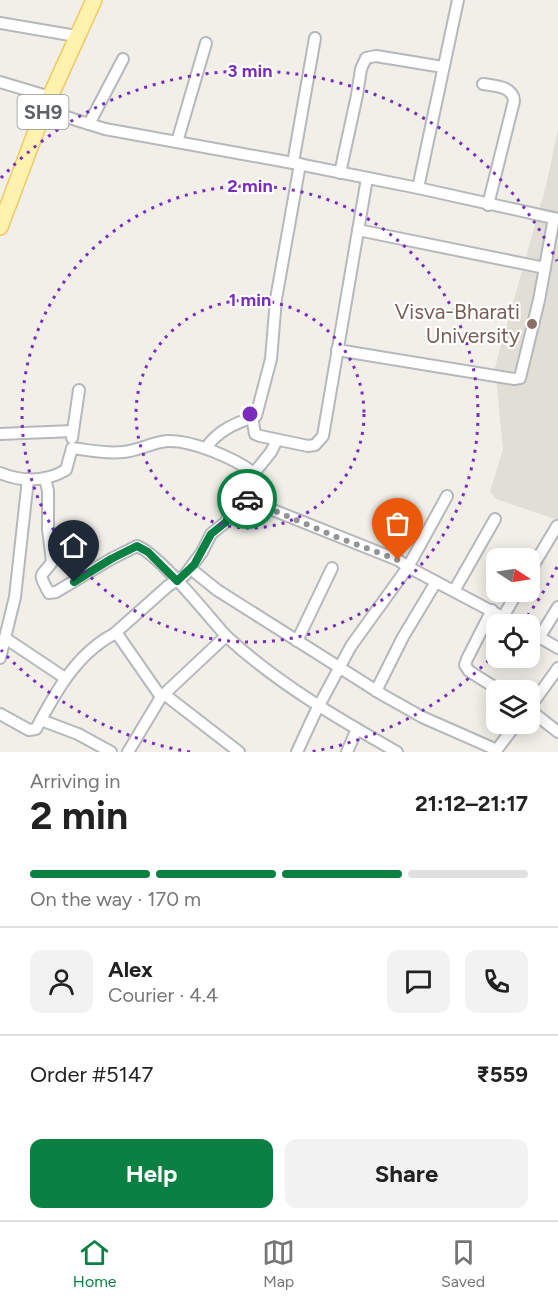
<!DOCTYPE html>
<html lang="en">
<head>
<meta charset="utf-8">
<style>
  body { margin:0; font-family:Figtree,sans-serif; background:#f2f2f2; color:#222; height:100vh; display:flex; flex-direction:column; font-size:22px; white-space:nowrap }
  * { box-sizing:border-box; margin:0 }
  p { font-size:20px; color:#767676 }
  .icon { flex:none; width:33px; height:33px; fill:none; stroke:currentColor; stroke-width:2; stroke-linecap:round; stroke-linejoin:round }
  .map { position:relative; height:752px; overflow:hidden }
  .side { display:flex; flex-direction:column; background:#fff; flex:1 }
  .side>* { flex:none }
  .needle { width:39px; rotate:102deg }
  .controls { position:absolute; left:486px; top:548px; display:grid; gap:12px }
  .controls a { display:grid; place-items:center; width:54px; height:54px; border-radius:12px; background:#fff; box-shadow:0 3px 15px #0003; font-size:30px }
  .pin { position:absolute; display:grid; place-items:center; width:51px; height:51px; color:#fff; margin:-62px -26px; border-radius:50% 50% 50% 0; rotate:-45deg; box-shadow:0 0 6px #0007 }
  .pin .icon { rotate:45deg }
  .courier { position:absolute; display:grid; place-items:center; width:60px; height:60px; margin:-30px; border:4px solid #0b8043; border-radius:50%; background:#fff; color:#222; box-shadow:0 2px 8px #0007 }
  .summary em { font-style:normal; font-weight:700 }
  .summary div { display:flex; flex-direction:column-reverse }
  .summary { display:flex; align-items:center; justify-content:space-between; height:102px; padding:0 30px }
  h1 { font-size:39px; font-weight:700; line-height:45px }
  .bar { display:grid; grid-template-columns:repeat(4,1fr); gap:9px 6px; align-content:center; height:72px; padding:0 30px }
  .bar i { height:8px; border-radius:4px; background:#e0e0e0 }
  .bar .selected { background:#0b8043 }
  .bar p { grid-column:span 4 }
  .line { display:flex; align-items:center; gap:15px; padding:0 30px; border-top:2px solid #e0e0e0 }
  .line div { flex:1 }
  .round { display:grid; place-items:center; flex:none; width:63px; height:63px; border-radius:12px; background:#f2f2f2 }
  .primary-button { display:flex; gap:12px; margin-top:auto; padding:12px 30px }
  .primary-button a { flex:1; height:69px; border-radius:12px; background:#0b8043; color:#fff; font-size:24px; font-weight:700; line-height:69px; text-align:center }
  .primary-button a+a { background:#f2f2f2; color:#222 }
  .tab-bar { display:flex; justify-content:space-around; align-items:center; height:84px; border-top:2px solid #e0e0e0; background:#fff; font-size:16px; color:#767676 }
  .tab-bar a { display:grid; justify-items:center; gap:3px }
  .tab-bar .selected { color:#0b8043 }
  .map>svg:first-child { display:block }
  .education { fill:#e1ded6 }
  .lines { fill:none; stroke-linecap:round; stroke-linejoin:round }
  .minor-casing { stroke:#b5b8bc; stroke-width:14 }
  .primary-casing { stroke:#f2c960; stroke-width:18 }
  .minor { stroke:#fff; stroke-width:10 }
  .primary { stroke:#fff2af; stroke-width:15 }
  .done { stroke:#929495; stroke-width:6; stroke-dasharray:0 10.8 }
  .route { stroke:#0b8043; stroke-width:8 }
  .ring { fill:none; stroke:#7b2cbf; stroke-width:3; stroke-dasharray:3 6 }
  .education-dot { fill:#8d6e63; stroke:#fff; stroke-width:2 }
  .labels { text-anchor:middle; stroke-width:4.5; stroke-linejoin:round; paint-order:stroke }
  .shield { fill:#fff; stroke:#8f9295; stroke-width:1.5 }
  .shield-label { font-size:20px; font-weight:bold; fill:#5f6368 }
  .education-label { font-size:21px; fill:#785e54; stroke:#fff; text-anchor:end }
  .centre { fill:#7b2cbf; stroke:#fff; stroke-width:3 }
  .ring-label { font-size:18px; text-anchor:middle; font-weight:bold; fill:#7b2cbf; stroke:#fff; stroke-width:4.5; stroke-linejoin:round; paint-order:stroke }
</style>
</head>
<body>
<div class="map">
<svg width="558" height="752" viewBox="0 0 558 752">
  <rect width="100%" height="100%" fill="#f1efe8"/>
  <path class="education" d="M558 129V520L496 499 490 491 503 450 495 367 546 186Z"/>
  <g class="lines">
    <g class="minor-casing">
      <g id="minor">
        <path d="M0 23 76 36"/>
        <path d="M0 82 50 97"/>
        <path d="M483 84C495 86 513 86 514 101L488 205"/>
        <path d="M44 110 105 129 293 163 418 188 558 219"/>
        <path d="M89 124 123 59"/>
        <path d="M177 142 206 43"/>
        <path d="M293 163 315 38"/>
        <path d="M340 173 357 95 361 69 366 58 376 56 443 67"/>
        <path d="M418 188 458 0"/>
        <path d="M358 230 545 268"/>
        <path d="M337 350 514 379 520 378 539 300 554 218"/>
        <path d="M252 417 255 434 260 436 308 446 315 445 323 436 367 178"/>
        <path d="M0 434 73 431"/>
        <path d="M72 438 79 390"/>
        <path d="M206 448C218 430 236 423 256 416L271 359 276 299 300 164"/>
        <path d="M0 473C22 482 45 482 66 470L72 448C88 450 106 454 123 452 138 451 152 442 168 441 192 440 234 458 254 473L249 499 253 502 398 560 408 567 516 624"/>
        <path d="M254 473 271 452 277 440"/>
        <path d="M45 478 48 491V529L52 562C41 578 37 571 49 593L56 592 111 559 137 546C158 553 209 617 226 636"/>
        <path d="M191 569 217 590 383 695 422 717 497 750"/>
        <path d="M530 571 557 526"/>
        <path d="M454 591 495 519"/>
        <path d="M492 610 467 659 465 665 469 671 499 690"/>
        <path d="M503 617 518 591"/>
        <path d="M530 632 558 648"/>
        <path d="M114 634 168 586 185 575 202 552 211 534 226 522 235 501 239 498 249 499"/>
        <path d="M5 638 65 678"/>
        <path d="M539 638 558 607"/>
        <path d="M297 641 332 568"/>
        <path d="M0 658 15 597 28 479"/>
        <path d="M376 691 403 637 436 582"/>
        <path d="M164 694 239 752"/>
        <path d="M530 707 558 668"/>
        <path d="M530 710 558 732"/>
        <path d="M0 714 29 730 36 729C55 693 76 654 114 634L118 635 161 697 226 636C277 683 337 718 397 752"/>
        <path d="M41 720 78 734 111 752"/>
        <path d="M128 752 161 697"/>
        <path d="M297 752 315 713 351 646 408 567 447 496"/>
        <path d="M347 752 357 729"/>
        <path d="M495 752 517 723"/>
      </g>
    </g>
    <g class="primary-casing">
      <path id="primary" d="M0 227 44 110 94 0"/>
    </g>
    <use href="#minor" class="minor"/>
    <use href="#primary" class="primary"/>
  </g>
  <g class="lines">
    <path class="done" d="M247 499 334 536 398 560"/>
    <path class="route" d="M74 582 111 559 137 546 148 552 177 581 194 565 211 534 226 522 235 501 239 498 247 499"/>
  </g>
  <g class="ring">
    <circle cx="250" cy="414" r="114"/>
    <circle cx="250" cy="414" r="228"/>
    <path d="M557 567A343 343 0 0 1 522 623M495 654A343 343 0 0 1 310 752M190 752A343 343 0 0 1 1 650M1 178A343 343 0 0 1 557 261"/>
  </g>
  <circle class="education-dot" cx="532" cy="324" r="6"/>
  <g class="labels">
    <rect class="shield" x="17.5" y="95" width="51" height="34" rx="4.5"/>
    <g class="shield-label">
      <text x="43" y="119">SH9</text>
    </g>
    <g class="education-label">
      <text x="520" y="319">Visva-Bharati<tspan x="520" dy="24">University</tspan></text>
    </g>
  </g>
  <circle cx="250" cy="414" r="9" class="centre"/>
  <g class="ring-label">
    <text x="250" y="77">3 min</text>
    <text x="250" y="192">2 min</text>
    <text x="250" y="306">1 min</text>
  </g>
</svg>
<div class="controls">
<a><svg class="needle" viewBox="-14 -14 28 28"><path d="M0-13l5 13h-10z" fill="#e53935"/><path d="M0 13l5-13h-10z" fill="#767676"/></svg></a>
<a><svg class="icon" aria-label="locate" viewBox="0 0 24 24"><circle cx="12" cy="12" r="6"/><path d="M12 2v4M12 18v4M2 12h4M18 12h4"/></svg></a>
<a><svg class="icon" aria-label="layers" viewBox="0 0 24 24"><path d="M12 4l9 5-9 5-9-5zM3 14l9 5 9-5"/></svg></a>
</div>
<div class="pin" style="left:398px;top:560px;background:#ea580c"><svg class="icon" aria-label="bag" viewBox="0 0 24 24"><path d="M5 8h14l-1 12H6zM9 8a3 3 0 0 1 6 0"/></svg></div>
<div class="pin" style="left:74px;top:582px;background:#1f2937"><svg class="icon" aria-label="home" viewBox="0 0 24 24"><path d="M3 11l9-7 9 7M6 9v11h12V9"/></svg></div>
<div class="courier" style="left:247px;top:499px"><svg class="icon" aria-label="car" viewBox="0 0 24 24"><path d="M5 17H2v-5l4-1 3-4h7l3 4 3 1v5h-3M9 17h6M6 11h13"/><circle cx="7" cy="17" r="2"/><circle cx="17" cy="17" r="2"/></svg></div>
</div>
<section class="side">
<div class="summary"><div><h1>2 min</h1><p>Arriving in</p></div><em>21:12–21:17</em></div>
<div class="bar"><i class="selected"></i><i class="selected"></i><i class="selected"></i><i></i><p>On the way · 170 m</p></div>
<div class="line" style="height:108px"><a class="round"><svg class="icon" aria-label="person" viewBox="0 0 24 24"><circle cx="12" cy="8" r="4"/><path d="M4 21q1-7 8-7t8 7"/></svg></a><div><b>Alex</b><p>Courier · 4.4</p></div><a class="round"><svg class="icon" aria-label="chat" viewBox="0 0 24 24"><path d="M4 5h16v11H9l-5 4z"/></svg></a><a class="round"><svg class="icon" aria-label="phone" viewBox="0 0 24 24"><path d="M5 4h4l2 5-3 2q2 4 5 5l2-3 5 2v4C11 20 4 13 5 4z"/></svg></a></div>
<div class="line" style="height:78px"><div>Order #5147</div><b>₹559</b></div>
<div class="primary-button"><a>Help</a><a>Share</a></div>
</section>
<nav class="tab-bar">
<a class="selected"><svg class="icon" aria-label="home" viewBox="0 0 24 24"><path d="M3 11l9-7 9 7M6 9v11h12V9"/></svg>Home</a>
<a><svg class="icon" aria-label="map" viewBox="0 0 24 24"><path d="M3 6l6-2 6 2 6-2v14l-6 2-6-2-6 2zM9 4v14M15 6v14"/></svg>Map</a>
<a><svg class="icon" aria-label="saved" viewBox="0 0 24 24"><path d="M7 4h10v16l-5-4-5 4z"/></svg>Saved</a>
</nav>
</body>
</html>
